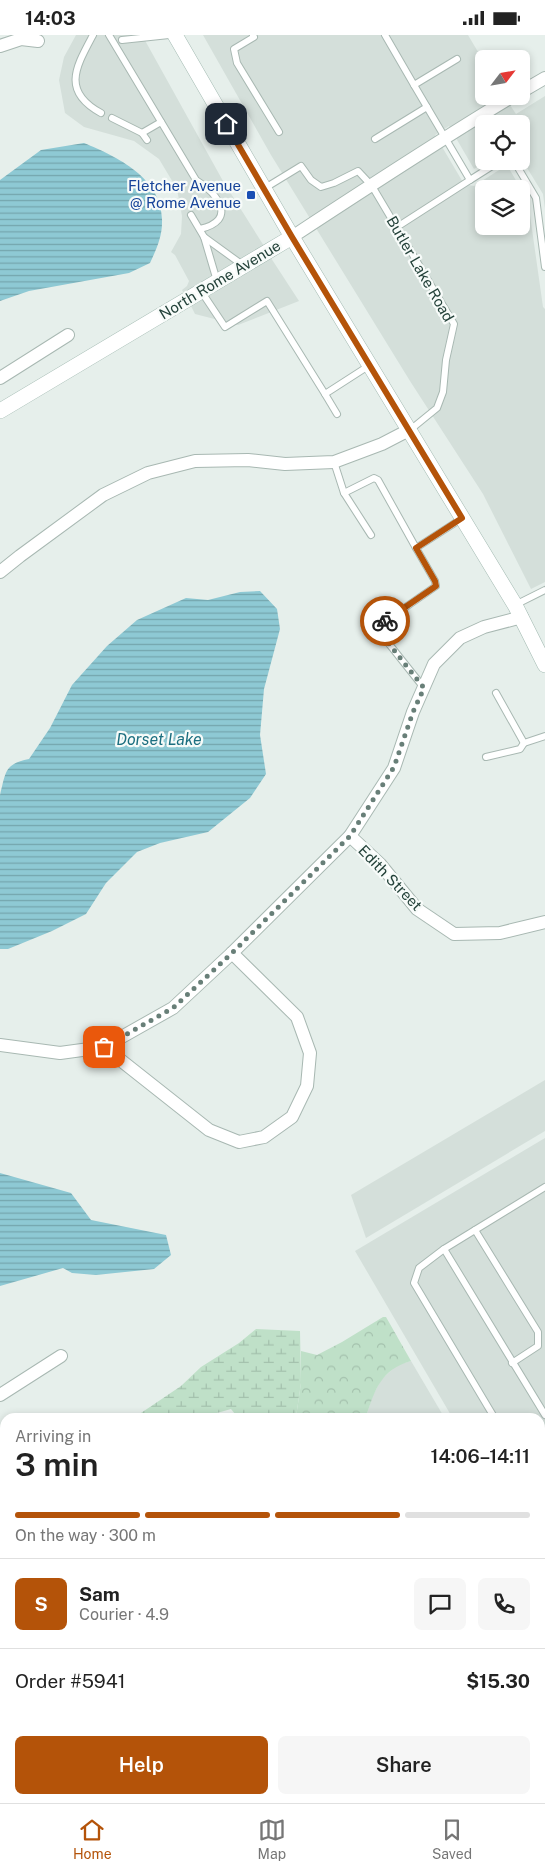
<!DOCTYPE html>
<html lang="en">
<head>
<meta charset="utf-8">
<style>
  body { margin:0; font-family:"Public Sans",sans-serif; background:#f6f6f6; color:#222; height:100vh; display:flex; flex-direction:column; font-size:19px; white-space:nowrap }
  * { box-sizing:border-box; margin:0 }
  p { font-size:16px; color:#767676 }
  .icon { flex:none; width:28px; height:28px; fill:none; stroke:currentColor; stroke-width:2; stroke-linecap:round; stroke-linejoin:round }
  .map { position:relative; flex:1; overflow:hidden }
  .panel { position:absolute; left:0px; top:1378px; width:545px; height:391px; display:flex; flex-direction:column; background:#fff; border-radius:15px 15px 0 0; box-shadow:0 2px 8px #0003 }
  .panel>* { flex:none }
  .needle { width:32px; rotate:59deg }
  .controls { position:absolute; left:475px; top:15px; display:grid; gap:10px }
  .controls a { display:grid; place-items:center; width:55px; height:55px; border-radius:8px; background:#fff; box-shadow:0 2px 8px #0003; font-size:25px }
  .pin { position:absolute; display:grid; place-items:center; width:42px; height:42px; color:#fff; margin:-21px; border-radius:10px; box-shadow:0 2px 8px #0006 }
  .courier { position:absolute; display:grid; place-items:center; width:50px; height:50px; margin:-25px; border:4px solid #b45309; border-radius:50%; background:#fff; color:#222; box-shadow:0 1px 6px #0007 }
  .headline em { font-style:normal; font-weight:600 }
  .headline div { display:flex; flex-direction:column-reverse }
  .headline { display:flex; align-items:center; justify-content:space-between; height:85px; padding:0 15px }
  h1 { font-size:32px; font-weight:600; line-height:38px }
  .bar { display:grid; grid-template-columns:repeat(4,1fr); gap:8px 5px; align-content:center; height:60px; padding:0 15px }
  .bar i { height:6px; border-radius:4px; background:#e0e0e0 }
  .bar .on { background:#b45309 }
  .bar p { grid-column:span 4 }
  .line { display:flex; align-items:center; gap:12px; padding:0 15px; border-top:1px solid #e0e0e0 }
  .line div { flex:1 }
  .round { display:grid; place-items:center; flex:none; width:52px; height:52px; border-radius:8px; background:#f6f6f6 }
  .action { display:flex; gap:10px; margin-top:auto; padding:10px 15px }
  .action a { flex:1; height:58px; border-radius:8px; background:#b45309; color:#fff; font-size:20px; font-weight:600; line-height:58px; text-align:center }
  .action a+a { background:#f6f6f6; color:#222 }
  .status { display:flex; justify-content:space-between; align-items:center; height:35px; padding:0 25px; background:#fff; direction:ltr }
  .status svg { height:14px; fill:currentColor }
  .dock { display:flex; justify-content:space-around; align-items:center; height:70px; border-top:1px solid #e0e0e0; background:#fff; font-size:14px; color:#767676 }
  .dock a { display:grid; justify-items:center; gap:2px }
  .dock .on { color:#b45309 }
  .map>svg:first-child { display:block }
  .built { fill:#d4dfda }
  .forest { fill:url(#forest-crowns) }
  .wetland { fill:url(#wetland-marsh) }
  .water { fill:url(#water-rules) }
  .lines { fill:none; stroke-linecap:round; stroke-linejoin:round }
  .lane-casing { stroke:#a8b8b2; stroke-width:8 }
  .street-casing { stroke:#a8b8b2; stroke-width:14 }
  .secondary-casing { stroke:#a4bbb3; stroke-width:16 }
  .lane { stroke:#fff; stroke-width:6 }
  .street { stroke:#fff; stroke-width:12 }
  .secondary { stroke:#fff; stroke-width:15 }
  .done { stroke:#687f78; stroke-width:5; stroke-dasharray:0 9 }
  .route { stroke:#b45309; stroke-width:6 }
  .transit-dot { fill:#1a4fb4; stroke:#f7fbf9; stroke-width:2 }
  .labels { text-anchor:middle; stroke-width:4.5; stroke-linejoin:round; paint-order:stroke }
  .transit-label { font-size:15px; fill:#164399; stroke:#f7fbf9; text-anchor:end }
  .street-label { font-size:15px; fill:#24423a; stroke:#f7fbf9 }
  .water-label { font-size:16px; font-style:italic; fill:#1c6f80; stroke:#f7fbf9 }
</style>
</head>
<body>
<div class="status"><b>14:03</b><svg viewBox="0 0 49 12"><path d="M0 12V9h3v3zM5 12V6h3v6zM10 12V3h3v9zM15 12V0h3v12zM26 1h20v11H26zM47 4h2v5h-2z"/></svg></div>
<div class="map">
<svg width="545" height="1768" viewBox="0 0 545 1768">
  <defs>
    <pattern id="forest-crowns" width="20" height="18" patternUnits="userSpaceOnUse" patternTransform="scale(1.25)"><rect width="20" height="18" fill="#bfe0c8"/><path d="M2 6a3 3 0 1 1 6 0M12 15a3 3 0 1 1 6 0" fill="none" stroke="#a4c1ad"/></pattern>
    <pattern id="wetland-marsh" width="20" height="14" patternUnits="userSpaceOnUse" patternTransform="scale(1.25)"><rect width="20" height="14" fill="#bfe0c8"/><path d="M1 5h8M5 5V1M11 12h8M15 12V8" fill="none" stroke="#a4c1ad"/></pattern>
    <pattern id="water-rules" width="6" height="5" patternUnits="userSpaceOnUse" patternTransform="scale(1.25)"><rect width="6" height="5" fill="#8ec9d4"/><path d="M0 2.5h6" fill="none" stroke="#74a5ad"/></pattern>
  </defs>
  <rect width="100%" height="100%" fill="#e6efeb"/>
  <g class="built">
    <path d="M76 0H142L223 146 264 211 184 259 182 255 187 251 189 246 175 220 171 217 181 199 182 181 177 154 159 124 134 106 84 92 65 78 59 45 64 22Z"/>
    <path d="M203 0H468L484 27V61H504L516 79 545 61V174L543 159 521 123V89H484V126H486L474 134 449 91 435 100 464 149 474 151 507 130 521 154H484V191H521V155L528 166 543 272 545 274V547L531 554 483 459 410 346 271 120Z"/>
    <path d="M271 223 299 266 238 290 195 279 191 271Z"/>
    <path d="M545 1045V1096L366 1203 351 1160Z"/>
    <path d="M545 1103V1542L540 1533V1382H452L355 1216Z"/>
    <path d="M411 1326 444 1382H366L372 1362 381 1345 397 1330Z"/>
  </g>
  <g class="forest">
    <path d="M383 1282H386L411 1326C381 1335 375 1354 366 1382H296L301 1348V1316L317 1320 342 1307Z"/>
    <path d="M545 1629V1768H480L478 1764H540V1633Z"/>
    <path d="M282 1764H365L364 1768H285Z"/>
  </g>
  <g class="wetland">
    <path d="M256 1294 300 1296 301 1348 296 1382H235V1379L231 1374 203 1382H142L138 1380 181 1351 201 1332 239 1308Z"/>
    <path d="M365 1764H478L480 1768H364Z"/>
  </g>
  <g class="water">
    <path d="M84 108C118 122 164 144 162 188 162 202 156 215 150 228L129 238 29 256 0 266V145L41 115Z"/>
    <path d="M260 556 277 574 280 594 264 654 260 700 266 739 250 763 208 797 160 808 137 817 106 848 86 879 52 896 8 914H0V760C6 737 4 729 29 724L50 693 72 650 107 611 137 585 186 563 208 565 240 557Z"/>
    <path d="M0 1138 71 1158 91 1185 166 1200 171 1220 154 1234 96 1240 72 1238 63 1233 0 1251Z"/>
    <path d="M63 1764H158L152 1768H62Z"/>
  </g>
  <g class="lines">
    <g class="lane-casing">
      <g id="lane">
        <path d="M93 0C76 32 61 56 101 78"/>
        <path d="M109 0 196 145C218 159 238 185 200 194"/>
        <path d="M253 0 254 2 234 14 237 28 279 97"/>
        <path d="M385 0 414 50"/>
        <path d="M122 5 169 0"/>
        <path d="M457 24 414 50 470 145 500 126"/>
        <path d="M112 83 142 98 161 87"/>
        <path d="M142 98 147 105"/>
        <path d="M375 104 427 72"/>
        <path d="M514 126 536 163 545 232"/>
        <path d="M265 153 301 131 311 145 321 152 334 148 358 136 372 151 454 289 446 325 443 357 437 373 410 395"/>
        <path d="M191 180 204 202 217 246"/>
        <path d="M397 192 470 145"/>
        <path d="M204 202 244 231"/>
        <path d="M201 256 225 292 267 266 325 359 370 330"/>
        <path d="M325 359 337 379"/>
        <path d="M334 427 344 458 371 500"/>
        <path d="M344 458 374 443 378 445 416 513"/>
        <path d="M515 570 545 555"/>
        <path d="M424 653 378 595 377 592 436 551 435 546 416 513 461 484"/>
        <path d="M496 658 524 708 545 701"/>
        <path d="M486 722 520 714 524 708"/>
        <path d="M475 1195 538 1297V1311L512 1328"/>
        <path d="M444 1214 545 1380"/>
        <path d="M494 1382 414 1248 419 1233 444 1214 545 1152"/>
        <path d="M540 1457 545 1458"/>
      </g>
    </g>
    <g class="street-casing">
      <g id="street">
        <path d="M0 11 21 4 38 6"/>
        <path d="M521 57 545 43"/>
        <path d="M292 202C365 154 438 106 513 61"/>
        <path d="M0 343 68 300"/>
        <path d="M0 537 20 521 103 460 148 438 195 426 248 425 285 429 334 427 382 409 409 395"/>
        <path d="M350 801 380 829 417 874 454 899 500 898 545 887"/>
        <path d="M0 1010 60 1018 104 1012 173 973 232 918 350 801 394 733 413 677 434 629 460 603 484 592 522 582"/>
        <path d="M104 1012 209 1095 239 1107 264 1102 292 1082 307 1051 310 1018 297 982 232 918"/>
        <path d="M0 1360 61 1321"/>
      </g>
    </g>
    <g class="secondary-casing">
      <g id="secondary">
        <path d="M175 0 292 202 515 570 545 630"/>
        <path d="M0 376 292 202"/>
      </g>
    </g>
    <use href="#lane" class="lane"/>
    <use href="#street" class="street"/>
    <use href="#secondary" class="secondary"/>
  </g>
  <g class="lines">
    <path class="done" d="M104 1012 173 973 232 918 350 801 394 732 413 677 424 653 378 595V592L385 586"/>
    <path class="route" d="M226 89 292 202 462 483 416 513 435 546 436 551 385 586"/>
  </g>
  <rect class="transit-dot" x="246" y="155" width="10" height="10" rx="2.5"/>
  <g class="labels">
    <g class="transit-label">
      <text x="241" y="156">Fletcher Avenue<tspan x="241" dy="17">@ Rome Avenue</tspan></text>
    </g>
    <g class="street-label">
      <text transform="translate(420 234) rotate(60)" y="5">Butler Lake Road</text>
      <text transform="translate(220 245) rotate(-31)" y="5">North Rome Avenue</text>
      <text transform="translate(390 843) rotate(46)" y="5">Edith Street</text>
    </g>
    <g class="water-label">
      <text x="159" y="710">Dorset Lake</text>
    </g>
  </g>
</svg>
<div class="controls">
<a><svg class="needle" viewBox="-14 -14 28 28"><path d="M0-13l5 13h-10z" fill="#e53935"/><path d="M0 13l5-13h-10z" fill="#767676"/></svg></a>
<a><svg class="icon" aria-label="locate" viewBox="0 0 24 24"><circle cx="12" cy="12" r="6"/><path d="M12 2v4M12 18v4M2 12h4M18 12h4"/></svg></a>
<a><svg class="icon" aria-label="layers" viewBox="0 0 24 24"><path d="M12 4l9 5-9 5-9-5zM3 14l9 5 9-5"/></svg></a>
</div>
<div class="pin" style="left:104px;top:1012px;background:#ea580c"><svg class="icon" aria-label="bag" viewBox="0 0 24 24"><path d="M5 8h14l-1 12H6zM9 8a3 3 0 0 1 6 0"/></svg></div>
<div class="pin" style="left:226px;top:89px;background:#1f2937"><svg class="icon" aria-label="home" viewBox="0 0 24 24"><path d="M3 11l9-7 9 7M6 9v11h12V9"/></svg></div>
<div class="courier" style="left:385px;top:586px"><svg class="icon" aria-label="bike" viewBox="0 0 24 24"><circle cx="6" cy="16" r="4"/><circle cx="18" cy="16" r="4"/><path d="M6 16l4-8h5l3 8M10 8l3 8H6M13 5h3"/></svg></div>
<section class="panel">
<div class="headline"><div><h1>3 min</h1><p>Arriving in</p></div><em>14:06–14:11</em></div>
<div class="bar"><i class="on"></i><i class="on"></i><i class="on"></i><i></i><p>On the way · 300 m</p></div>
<div class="line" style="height:90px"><b class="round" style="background:#b45309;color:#fff">S</b><div><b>Sam</b><p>Courier · 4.9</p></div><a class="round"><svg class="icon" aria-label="chat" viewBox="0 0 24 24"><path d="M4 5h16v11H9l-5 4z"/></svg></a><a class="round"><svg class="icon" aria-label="phone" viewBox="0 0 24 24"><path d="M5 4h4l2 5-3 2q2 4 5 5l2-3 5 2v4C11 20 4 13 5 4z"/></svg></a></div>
<div class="line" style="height:65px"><div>Order #5941</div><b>$15.30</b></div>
<div class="action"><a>Help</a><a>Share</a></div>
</section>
</div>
<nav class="dock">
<a class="on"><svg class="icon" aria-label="home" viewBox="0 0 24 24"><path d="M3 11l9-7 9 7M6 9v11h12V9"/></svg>Home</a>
<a><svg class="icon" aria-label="map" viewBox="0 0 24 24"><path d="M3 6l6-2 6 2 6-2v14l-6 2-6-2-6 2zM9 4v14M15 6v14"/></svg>Map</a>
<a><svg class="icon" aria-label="saved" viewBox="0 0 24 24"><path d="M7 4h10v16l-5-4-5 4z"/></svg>Saved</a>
</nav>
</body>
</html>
